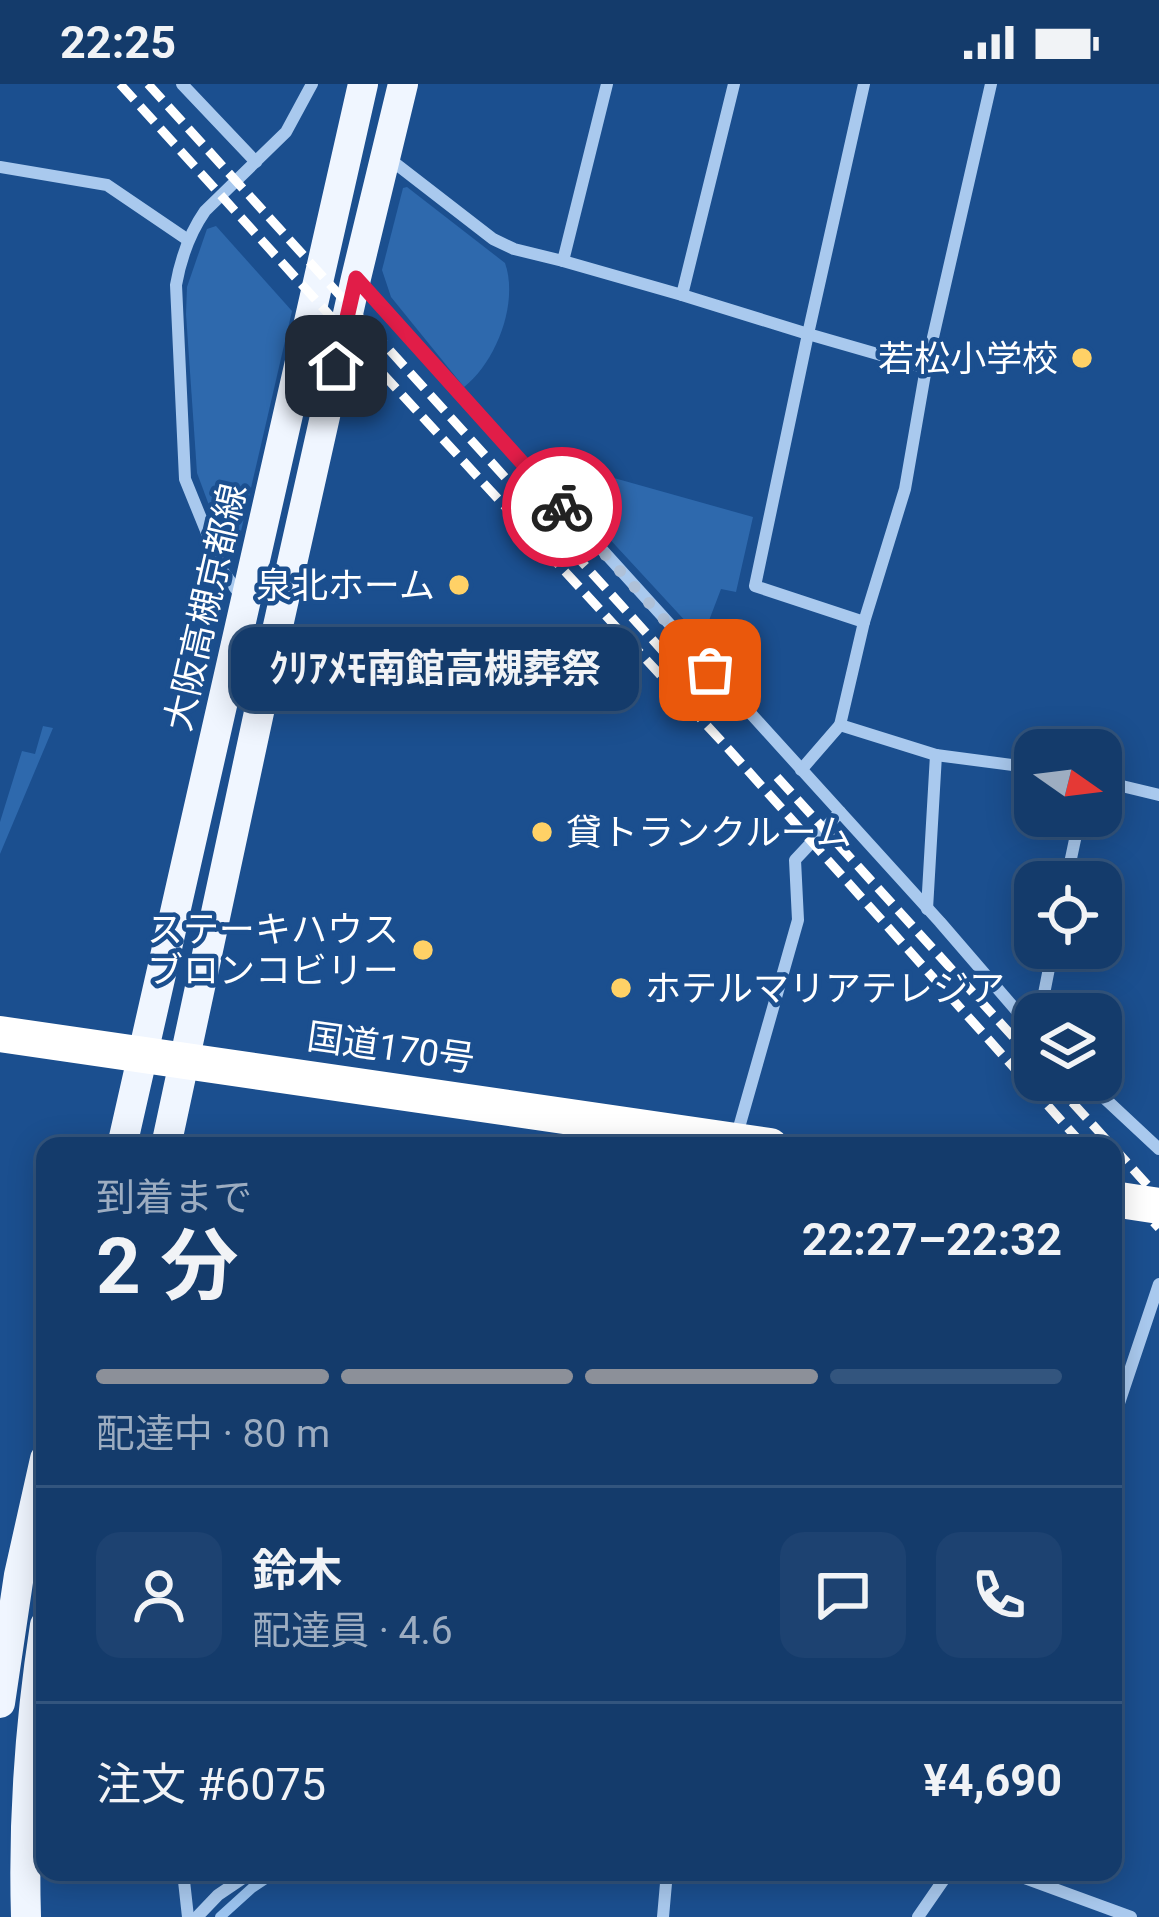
<!DOCTYPE html>
<html lang="ja">
<head>
<meta charset="utf-8">
<style>
  body { margin:0; font-family:Roboto,"Noto Sans JP",sans-serif; background:#1d4271; color:#f1f3f6; height:100vh; display:flex; flex-direction:column; font-size:45px; white-space:nowrap }
  * { box-sizing:border-box; margin:0 }
  p { font-size:39px; color:#9dadc1 }
  .icon { flex:none; width:66px; height:66px; fill:none; stroke:currentColor; stroke-width:2; stroke-linecap:round; stroke-linejoin:round }
  .map { position:relative; flex:1; overflow:hidden }
  .panel { position:absolute; left:36px; top:1053px; width:1086px; height:744px; display:flex; flex-direction:column; background:#143b6b; border-radius:24px; box-shadow:0 6px 30px #0003,0 0 0 3px #33557e }
  .panel>* { flex:none }
  .needle { width:78px; rotate:104deg }
  .controls { position:absolute; left:1014px; top:645px; display:grid; gap:24px }
  .controls a { display:grid; place-items:center; width:108px; height:108px; border-radius:24px; background:#143b6b; box-shadow:0 6px 30px #0003,0 0 0 3px #33557e; font-size:60px }
  .pin { position:absolute; display:grid; place-items:center; width:102px; height:102px; color:#fff; margin:-51px; border-radius:24px; box-shadow:0 6px 18px #0006 }
  .courier { position:absolute; display:grid; place-items:center; width:120px; height:120px; margin:-60px; border:9px solid #e11d48; border-radius:50%; background:#fff; color:#222; box-shadow:0 3px 15px #0007 }
  .bubble { position:absolute; height:84px; border-radius:24px; background:#143b6b; box-shadow:0 6px 30px #0003,0 0 0 3px #33557e; font-size:39px; font-weight:700; line-height:84px; text-align:center }
  .summary em { font-style:normal; font-weight:700 }
  .summary div { display:flex; flex-direction:column-reverse }
  .summary { display:flex; align-items:center; justify-content:space-between; height:204px; padding:0 60px }
  h1 { font-size:78px; font-weight:700; line-height:90px }
  .bar { display:grid; grid-template-columns:repeat(4,1fr); gap:18px 12px; align-content:center; height:144px; padding:0 60px }
  .bar i { height:15px; border-radius:9px; background:#33557e }
  .bar .on { background:#8c9099 }
  .bar p { grid-column:span 4 }
  .line { display:flex; align-items:center; gap:30px; padding:0 60px; border-top:3px solid #33557e }
  .line div { flex:1 }
  .round { display:grid; place-items:center; flex:none; width:126px; height:126px; border-radius:24px; background:#1d4271 }
  .status { display:flex; justify-content:space-between; align-items:center; height:84px; padding:0 60px; background:#143b6b; direction:ltr }
  .status svg { height:33px; fill:currentColor }
  .map>svg:first-child { display:block }
  .green { fill:#2e69ad }
  .lines { fill:none; stroke-linecap:round; stroke-linejoin:round }
  .stream { stroke:#9cc4f0; stroke-width:10 }
  .street { stroke:#a9c9ee; stroke-width:12 }
  .primary { stroke:#f0f6ff; stroke-width:30 }
  .highway { stroke:#fff; stroke-width:36 }
  .rail { stroke:#fff; stroke-width:9; stroke-dasharray:21 9; stroke-linecap:butt }
  .done { stroke:#afc1d8; stroke-width:12; stroke-dasharray:0 21.6 }
  .route { stroke:#e11d48; stroke-width:15 }
  .poi-dot { fill:#ffd166; stroke:#1b4f8f; stroke-width:4.5 }
  .labels { text-anchor:middle; stroke-width:9; stroke-linejoin:round; paint-order:stroke }
  .poi-label { font-size:36px; fill:#fff; stroke:#1b4f8f; text-anchor:end }
  .street-label { font-size:36px; fill:#fff; stroke:#1b4f8f }
</style>
</head>
<body>
<div class="status"><b>22:25</b><svg viewBox="0 0 49 12"><path d="M0 12V9h3v3zM5 12V6h3v6zM10 12V3h3v9zM15 12V0h3v12zM26 1h20v11H26zM47 4h2v5h-2z"/></svg></div>
<div class="map">
<svg width="1159" height="1833" viewBox="0 0 1159 1833">
  <rect width="100%" height="100%" fill="#1b4f8f"/>
  <g class="green">
    <path d="M407 103 505 179C519 219 496 278 464 303L391 213 382 186 403 104Z"/>
    <path d="M216 142 292 227 235 473 228 472 197 389 186 230 187 203 207 145Z"/>
    <path d="M532 371 753 433 736 508 721 505 702 555Z"/>
    <path d="M43 642 53 644 0 770V738L22 667 35 670Z"/>
  </g>
  <g class="lines">
    <path class="stream" d="M220 1833 252 1804 276 1788"/>
    <g class="street">
      <path d="M182 0 256 78"/>
      <path d="M864 0 808 250 926 284"/>
      <path d="M991 0 926 284 905 405 864 538 840 641 936 671 1035 684"/>
      <path d="M387 73 493 155 514 165 563 177 607 0"/>
      <path d="M0 83 107 101 188 156"/>
      <path d="M563 177 682 211 734 0"/>
      <path d="M360 199 940 838 1035 948"/>
      <path d="M682 211 808 250 755 502 864 538"/>
      <path d="M241 512 222 486 185 395 176 201C181 173 189 150 205 127L286 48 312 0"/>
      <path d="M801 686 840 641"/>
      <path d="M1101 697 1159 711"/>
      <path d="M1066 798 1080 732"/>
      <path d="M927 825 936 671"/>
      <path d="M1040 930 1053 864"/>
      <path d="M1085 996 1159 1065"/>
      <path d="M736 1054 798 836 795 776 840 728"/>
      <path d="M1113 1337 1159 1200"/>
      <path d="M183 1788 188 1833"/>
      <path d="M1008 1788 1131 1833"/>
      <path d="M197 1833 218 1811 252 1788"/>
      <path d="M663 1833 667 1788"/>
      <path d="M918 1833 949 1788"/>
    </g>
    <g class="primary">
      <path d="M122 1062 363 0"/>
      <path d="M166 1062 267 591 356 194 403 0"/>
      <path d="M0 1619 19 1491 45 1375"/>
      <path d="M26 1833C23 1735 30 1638 45 1541"/>
    </g>
    <g class="highway">
      <path d="M0 950 770 1062"/>
      <path d="M1113 1115 1159 1122"/>
    </g>
    <g class="rail">
      <path d="M120 0 382 289 724 660 1084 1062"/>
      <path d="M148 0 709 618"/>
      <path d="M777 693 1035 977"/>
      <path d="M1052 996 1112 1062"/>
      <path d="M1113 1063 1159 1114"/>
      <path d="M1113 1094 1159 1144"/>
    </g>
  </g>
  <g class="lines">
    <path class="done" d="M562 423 710 586"/>
    <path class="route" d="M336 282 356 194 562 423"/>
  </g>
  <g class="poi-dot">
    <circle cx="1082" cy="274" r="12"/>
    <circle cx="459" cy="501" r="12"/>
    <circle cx="542" cy="748" r="12"/>
    <circle cx="423" cy="866" r="12"/>
    <circle cx="621" cy="904" r="12"/>
  </g>
  <g class="labels">
    <g class="poi-label">
      <text x="1058" y="287">若松小学校</text>
      <text x="435" y="514">泉北ホーム</text>
      <text x="566" y="761" text-anchor="start">貸トランクルーム</text>
      <text x="399" y="858">ステーキハウス<tspan x="399" dy="41">ブロンコビリー</tspan></text>
      <text x="645" y="917" text-anchor="start">ホテルマリアテレジア</text>
    </g>
    <g class="street-label">
      <text transform="translate(205 523) rotate(-77)" y="13">大阪高槻京都線</text>
      <text transform="translate(391 963) rotate(8)" y="13">国道170号</text>
    </g>
  </g>
</svg>
<div class="controls">
<a><svg class="needle" viewBox="-14 -14 28 28"><path d="M0-13l5 13h-10z" fill="#e53935"/><path d="M0 13l5-13h-10z" fill="#9dadc1"/></svg></a>
<a><svg class="icon" aria-label="locate" viewBox="0 0 24 24"><circle cx="12" cy="12" r="6"/><path d="M12 2v4M12 18v4M2 12h4M18 12h4"/></svg></a>
<a><svg class="icon" aria-label="layers" viewBox="0 0 24 24"><path d="M12 4l9 5-9 5-9-5zM3 14l9 5 9-5"/></svg></a>
</div>
<div class="pin" style="left:710px;top:586px;background:#ea580c"><svg class="icon" aria-label="bag" viewBox="0 0 24 24"><path d="M5 8h14l-1 12H6zM9 8a3 3 0 0 1 6 0"/></svg></div>
<div class="pin" style="left:336px;top:282px;background:#1f2937"><svg class="icon" aria-label="home" viewBox="0 0 24 24"><path d="M3 11l9-7 9 7M6 9v11h12V9"/></svg></div>
<div class="courier" style="left:562px;top:423px"><svg class="icon" aria-label="bike" viewBox="0 0 24 24"><circle cx="6" cy="16" r="4"/><circle cx="18" cy="16" r="4"/><path d="M6 16l4-8h5l3 8M10 8l3 8H6M13 5h3"/></svg></div>
<div class="bubble" style="left:231px;top:543px;width:408px">ｸﾘｱﾒﾓ南館高槻葬祭</div>
<section class="panel">
<div class="summary"><div><h1>2 分</h1><p>到着まで</p></div><em>22:27–22:32</em></div>
<div class="bar"><i class="on"></i><i class="on"></i><i class="on"></i><i></i><p>配達中 · 80 m</p></div>
<div class="line" style="height:216px"><a class="round"><svg class="icon" aria-label="person" viewBox="0 0 24 24"><circle cx="12" cy="8" r="4"/><path d="M4 21q1-7 8-7t8 7"/></svg></a><div><b>鈴木</b><p>配達員 · 4.6</p></div><a class="round"><svg class="icon" aria-label="chat" viewBox="0 0 24 24"><path d="M4 5h16v11H9l-5 4z"/></svg></a><a class="round"><svg class="icon" aria-label="phone" viewBox="0 0 24 24"><path d="M5 4h4l2 5-3 2q2 4 5 5l2-3 5 2v4C11 20 4 13 5 4z"/></svg></a></div>
<div class="line" style="height:156px"><div>注文 #6075</div><b>¥4,690</b></div>
</section>
</div>
</body>
</html>
